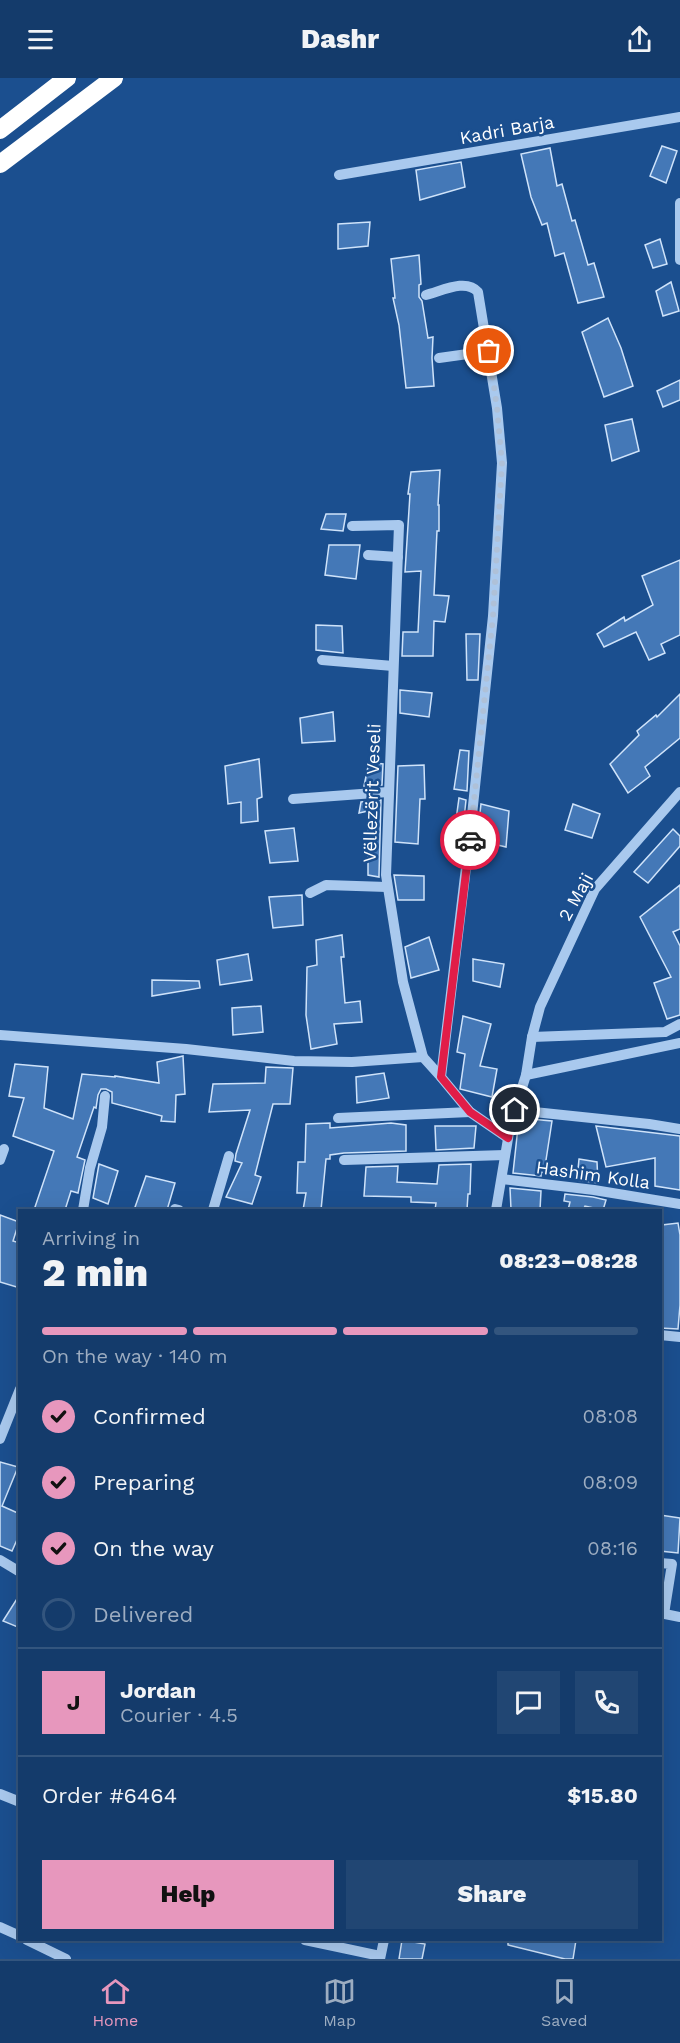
<!DOCTYPE html>
<html lang="en">
<head>
<meta charset="utf-8">
<style>
  body { margin:0; font-family:"Work Sans",sans-serif; background:#214673; color:#f1f3f6; height:100vh; display:flex; flex-direction:column; font-size:22px; white-space:nowrap }
  * { box-sizing:border-box; margin:0 }
  p { font-size:20px; color:#9dadc1 }
  .icon { flex:none; width:33px; height:33px; fill:none; stroke:currentColor; stroke-width:2; stroke-linecap:round; stroke-linejoin:round }
  .map { position:relative; flex:1; overflow:hidden }
  .panel { position:absolute; left:18px; top:1131px; width:644px; height:732px; display:flex; flex-direction:column; background:#143b6b; border-radius:0px; box-shadow:0 6px 24px #0002,0 0 0 2px #33557e }
  .panel>* { flex:none }
  .pin { position:absolute; display:grid; place-items:center; width:51px; height:51px; color:#fff; margin:-26px; border:3px solid #fff; border-radius:50%; box-shadow:0 2px 6px #0007 }
  .courier { position:absolute; display:grid; place-items:center; width:60px; height:60px; margin:-30px; border:4px solid #e11d48; border-radius:50%; background:#fff; color:#222; box-shadow:0 2px 8px #0007 }
  .headline em { font-style:normal; font-weight:800 }
  .headline div { display:flex; flex-direction:column-reverse }
  .headline { display:flex; align-items:center; justify-content:space-between; height:102px; padding:0 24px }
  h1 { font-size:39px; font-weight:800; line-height:45px }
  .bar { display:grid; grid-template-columns:repeat(4,1fr); gap:9px 6px; align-content:center; height:72px; padding:0 24px }
  .bar i { height:8px; border-radius:4px; background:#33557e }
  .bar .selected { background:#e797bd }
  .bar p { grid-column:span 4 }
  .line { display:flex; align-items:center; gap:15px; padding:0 24px; border-top:2px solid #33557e }
  .line div { flex:1 }
  .round { display:grid; place-items:center; flex:none; width:63px; height:63px; border-radius:0px; background:#214673 }
  ol { padding:0 24px; list-style:none }
  li { display:flex; align-items:center; gap:18px; height:66px }
  li p { margin-inline-start:auto }
  li .icon { padding:6px; border-radius:50%; background:#e797bd; color:#111; stroke-width:4 }
  li:last-child { color:#9dadc1 }
  li i { width:33px; height:33px; border:3px solid #33557e; border-radius:50% }
  .primary-button { display:flex; gap:12px; margin-top:auto; padding:12px 24px }
  .primary-button a { flex:1; height:69px; border-radius:0px; background:#e797bd; color:#111; font-size:24px; font-weight:800; line-height:69px; text-align:center }
  .primary-button a+a { background:#214673; color:#f1f3f6 }
  header { display:flex; justify-content:space-between; align-items:center; height:78px; padding:0 24px; background:#143b6b; font-size:27px; font-weight:800 }
  .menu { display:flex; justify-content:space-around; align-items:center; height:84px; border-top:2px solid #33557e; background:#143b6b; font-size:16px; color:#9dadc1 }
  .menu a { display:grid; justify-items:center; gap:3px }
  .menu .selected { color:#e797bd }
  .map>svg:first-child { display:block }
  .building { fill:#4478b7; stroke:#cfe3fa; stroke-width:1.5 }
  .lines { fill:none; stroke-linecap:round; stroke-linejoin:round }
  .minor { stroke:#a9c9ee; stroke-width:10 }
  .highway { stroke:#fff; stroke-width:18 }
  .done { stroke:#afc1d8; stroke-width:6; stroke-dasharray:0 10.8 }
  .route { stroke:#e11d48; stroke-width:8 }
  .labels { text-anchor:middle; stroke-width:5; stroke-linejoin:round; paint-order:stroke }
  .street-label { font-size:18px; fill:#fff; stroke:#1b4f8f }
</style>
</head>
<body>
<header><svg class="icon" aria-label="menu" viewBox="0 0 24 24"><path d="M4 6h16M4 12h16M4 18h16"/></svg>Dashr<svg class="icon" aria-label="share" viewBox="0 0 24 24"><path d="M12 15V3M7 8l5-5 5 5M5 13v7h14v-7"/></svg></header>
<div class="map">
<svg width="680" height="1881" viewBox="0 0 680 1881">
  <rect width="100%" height="100%" fill="#1b4f8f"/>
  <g class="building">
    <path d="M662 68 677 73 666 105 650 98Z"/>
    <path d="M550 70 557 108 562 106 572 143 575 142 588 187 594 185 604 219 578 225 564 175 555 178 547 145 542 147 531 119 521 76Z"/>
    <path d="M461 84 465 109 420 122 416 92Z"/>
    <path d="M370 144 368 168 338 171V146Z"/>
    <path d="M660 161 667 186 653 190 645 167Z"/>
    <path d="M419 177 421 206 419 207V219L422 223 428 260 433 259 432 280 434 308 406 310 399 247 393 220H395L391 181Z"/>
    <path d="M671 204 679 233 663 238 656 213Z"/>
    <path d="M608 240 621 270 633 308 604 319 582 254Z"/>
    <path d="M680 302V322L663 329 657 313Z"/>
    <path d="M632 341 639 373 612 383 605 347Z"/>
    <path d="M440 392 438 427H439V453H437L434 517 449 518 445 544 434 543 433 578H402L403 554H418L421 493 405 494 410 416H408L411 394Z"/>
    <path d="M326 436H346L343 453 321 451Z"/>
    <path d="M329 467H360L356 501 325 497Z"/>
    <path d="M680 482V557L661 566 665 575 649 582 636 554 604 569 597 556 624 539 625 543 653 527 642 498Z"/>
    <path d="M316 547 342 548 343 575 316 572Z"/>
    <path d="M466 556H480L478 602H467Z"/>
    <path d="M400 612 432 615 429 639 400 635Z"/>
    <path d="M680 616V660L645 689 650 698 628 715 610 686 639 657 637 653 656 637 657 639Z"/>
    <path d="M333 634 335 663 302 665 300 640Z"/>
    <path d="M460 672 469 673 467 713 454 711Z"/>
    <path d="M259 681 262 719 257 721 258 743 241 745V724L228 726 225 688Z"/>
    <path d="M369 684 383 686 382 707 364 708Z"/>
    <path d="M424 687 425 721H420L418 766 395 764 398 688Z"/>
    <path d="M459 720 466 722 463 750 455 749Z"/>
    <path d="M381 722 379 797V799L368 797V733L359 735 361 724Z"/>
    <path d="M481 726 509 733 506 769 481 763 483 753 478 752Z"/>
    <path d="M573 726 600 736 592 760 565 752Z"/>
    <path d="M294 750 298 783 270 785 265 753Z"/>
    <path d="M673 751 680 758V768L648 805 634 794Z"/>
    <path d="M394 797 424 798V822H398Z"/>
    <path d="M680 807V851L673 854 680 868V937L667 941 654 905 671 899 640 839Z"/>
    <path d="M302 817 303 847 273 850 269 819Z"/>
    <path d="M342 857 344 879H341L345 925 360 923 362 944 334 946 337 966 311 971 306 937 307 889 317 887 316 862Z"/>
    <path d="M429 859 439 892 411 900 405 869Z"/>
    <path d="M248 876 252 902 220 907 217 882Z"/>
    <path d="M473 881 504 886 500 909 473 903Z"/>
    <path d="M152 902 199 903 200 910 152 918Z"/>
    <path d="M261 928 263 954 233 957 232 930Z"/>
    <path d="M463 938 491 946 480 988 497 991 492 1019 460 1011 465 976 457 974Z"/>
    <path d="M183 978 185 1016 176 1017 175 1044 161 1043 162 1038 112 1025V1014L106 1011H101L98 1017 96 1030 94 1029 77 1079 85 1082 78 1115 71 1113 65 1132H34L54 1073 13 1058 24 1020 9 1018 15 986 48 989 44 1030 73 1041 82 996 115 999V998L159 1005 157 984Z"/>
    <path d="M266 989 293 990 290 1026H273L255 1097 261 1099 252 1126 226 1119 242 1085 235 1083 236 1076 250 1032 209 1034 213 1006 265 1005Z"/>
    <path d="M384 995 389 1020 357 1025 356 999Z"/>
    <path d="M519 1040 552 1043 544 1095 541 1094V1098L513 1095Z"/>
    <path d="M330 1045V1050L391 1045 406 1047V1073L344 1075 330 1077V1081H326L321 1132H303L306 1115H297L298 1084H305L306 1046Z"/>
    <path d="M435 1048H476L474 1070 436 1072Z"/>
    <path d="M596 1048 680 1058V1112L655 1108V1080L606 1089Z"/>
    <path d="M579 1081 597 1084 598 1105 577 1102Z"/>
    <path d="M99 1086 118 1093 108 1126 93 1120Z"/>
    <path d="M471 1086 470 1116H468L467 1132H435L436 1125 411 1124V1119L364 1118 366 1089 398 1088 397 1104 437 1106 439 1087Z"/>
    <path d="M146 1098 175 1105 167 1132H134Z"/>
    <path d="M510 1110 541 1113 540 1132 511 1131Z"/>
    <path d="M565 1116 593 1119 606 1122 603 1132 585 1128 583 1132H568L570 1124 564 1123Z"/>
    <path d="M0 1137 19 1144 13 1163 20 1165V1210L0 1204Z"/>
    <path d="M678 1145 680 1157V1227L678 1251 660 1250V1164L662 1147Z"/>
    <path d="M0 1384 18 1389 2 1428 20 1436V1455L12 1473 0 1468Z"/>
    <path d="M660 1437 680 1440 678 1475 660 1473Z"/>
    <path d="M20 1516V1550L3 1543Z"/>
    <path d="M402 1862 425 1866 422 1881H399Z"/>
    <path d="M508 1862H576L573 1881H565L508 1867Z"/>
  </g>
  <g class="lines">
    <g class="minor">
      <path d="M339 97 680 39"/>
      <path d="M680 125V182"/>
      <path d="M426 217C442 213 466 200 478 214L497 330 502 385 493 538 470 756 441 999 470 1034 508 1060"/>
      <path d="M439 280 489 273"/>
      <path d="M368 477 398 479"/>
      <path d="M322 582 393 588"/>
      <path d="M293 721 388 714"/>
      <path d="M310 815 326 807 387 809"/>
      <path d="M0 957 186 971 294 983 352 984 423 979 403 904 386 797 399 447 352 448"/>
      <path d="M532 959 665 954 680 946"/>
      <path d="M423 979 441 999"/>
      <path d="M526 997 680 965"/>
      <path d="M515 1032 649 1046 680 1051"/>
      <path d="M338 1040 470 1034"/>
      <path d="M0 1082 4 1071"/>
      <path d="M344 1082 505 1077"/>
      <path d="M502 1101 594 1112 680 1126"/>
      <path d="M175 1131 179 1132"/>
      <path d="M83 1132 90 1090 102 1049 105 1018"/>
      <path d="M213 1132 229 1078"/>
      <path d="M496 1132 513 1031 515 1032 526 997 532 959 540 929 595 811 680 714"/>
      <path d="M660 1257 680 1259"/>
      <path d="M0 1361 20 1311"/>
      <path d="M0 1482 20 1494"/>
      <path d="M660 1485 672 1486 664 1536"/>
      <path d="M660 1535 680 1539"/>
      <path d="M0 1716 20 1724"/>
      <path d="M0 1849 20 1858"/>
      <path d="M27 1862 66 1881"/>
      <path d="M305 1862 380 1878"/>
      <path d="M380 1881 384 1862"/>
    </g>
    <g class="highway">
      <path d="M0 52 67 0"/>
      <path d="M0 86 114 0"/>
    </g>
  </g>
  <g class="lines">
    <path class="done" d="M470 762 493 538 502 385 497 330 489 273"/>
    <path class="route" d="M470 762 441 999 470 1034 508 1060 513 1031 515 1032"/>
  </g>
  <g class="labels">
    <g class="street-label">
      <text transform="translate(507 52) rotate(-10)" y="6">Kadri Barja</text>
      <text transform="translate(372 715) rotate(-88)" y="6">Vëllezërit Veseli</text>
      <text transform="translate(576 819) rotate(-61)" y="6">2 Maji</text>
      <text transform="translate(593 1097) rotate(8)" y="6">Hashim Kolla</text>
    </g>
  </g>
</svg>
<div class="pin" style="left:489px;top:273px;background:#ea580c"><svg class="icon" aria-label="bag" viewBox="0 0 24 24"><path d="M5 8h14l-1 12H6zM9 8a3 3 0 0 1 6 0"/></svg></div>
<div class="pin" style="left:515px;top:1032px;background:#1f2937"><svg class="icon" aria-label="home" viewBox="0 0 24 24"><path d="M3 11l9-7 9 7M6 9v11h12V9"/></svg></div>
<div class="courier" style="left:470px;top:762px"><svg class="icon" aria-label="car" viewBox="0 0 24 24"><path d="M5 17H2v-5l4-1 3-4h7l3 4 3 1v5h-3M9 17h6M6 11h13"/><circle cx="7" cy="17" r="2"/><circle cx="17" cy="17" r="2"/></svg></div>
<section class="panel">
<div class="headline"><div><h1>2 min</h1><p>Arriving in</p></div><em>08:23–08:28</em></div>
<div class="bar"><i class="selected"></i><i class="selected"></i><i class="selected"></i><i></i><p>On the way · 140 m</p></div>
<ol>
<li><svg class="icon" aria-label="check" viewBox="0 0 24 24"><path d="M5 12l5 5 9-10"/></svg>Confirmed<p>08:08</p></li>
<li><svg class="icon" aria-label="check" viewBox="0 0 24 24"><path d="M5 12l5 5 9-10"/></svg>Preparing<p>08:09</p></li>
<li><svg class="icon" aria-label="check" viewBox="0 0 24 24"><path d="M5 12l5 5 9-10"/></svg>On the way<p>08:16</p></li>
<li><i></i>Delivered</li>
</ol>
<div class="line" style="height:108px"><b class="round" style="background:#e797bd;color:#111">J</b><div><b>Jordan</b><p>Courier · 4.5</p></div><a class="round"><svg class="icon" aria-label="chat" viewBox="0 0 24 24"><path d="M4 5h16v11H9l-5 4z"/></svg></a><a class="round"><svg class="icon" aria-label="phone" viewBox="0 0 24 24"><path d="M5 4h4l2 5-3 2q2 4 5 5l2-3 5 2v4C11 20 4 13 5 4z"/></svg></a></div>
<div class="line" style="height:78px"><div>Order #6464</div><b>$15.80</b></div>
<div class="primary-button"><a>Help</a><a>Share</a></div>
</section>
</div>
<nav class="menu">
<a class="selected"><svg class="icon" aria-label="home" viewBox="0 0 24 24"><path d="M3 11l9-7 9 7M6 9v11h12V9"/></svg>Home</a>
<a><svg class="icon" aria-label="map" viewBox="0 0 24 24"><path d="M3 6l6-2 6 2 6-2v14l-6 2-6-2-6 2zM9 4v14M15 6v14"/></svg>Map</a>
<a><svg class="icon" aria-label="saved" viewBox="0 0 24 24"><path d="M7 4h10v16l-5-4-5 4z"/></svg>Saved</a>
</nav>
</body>
</html>
